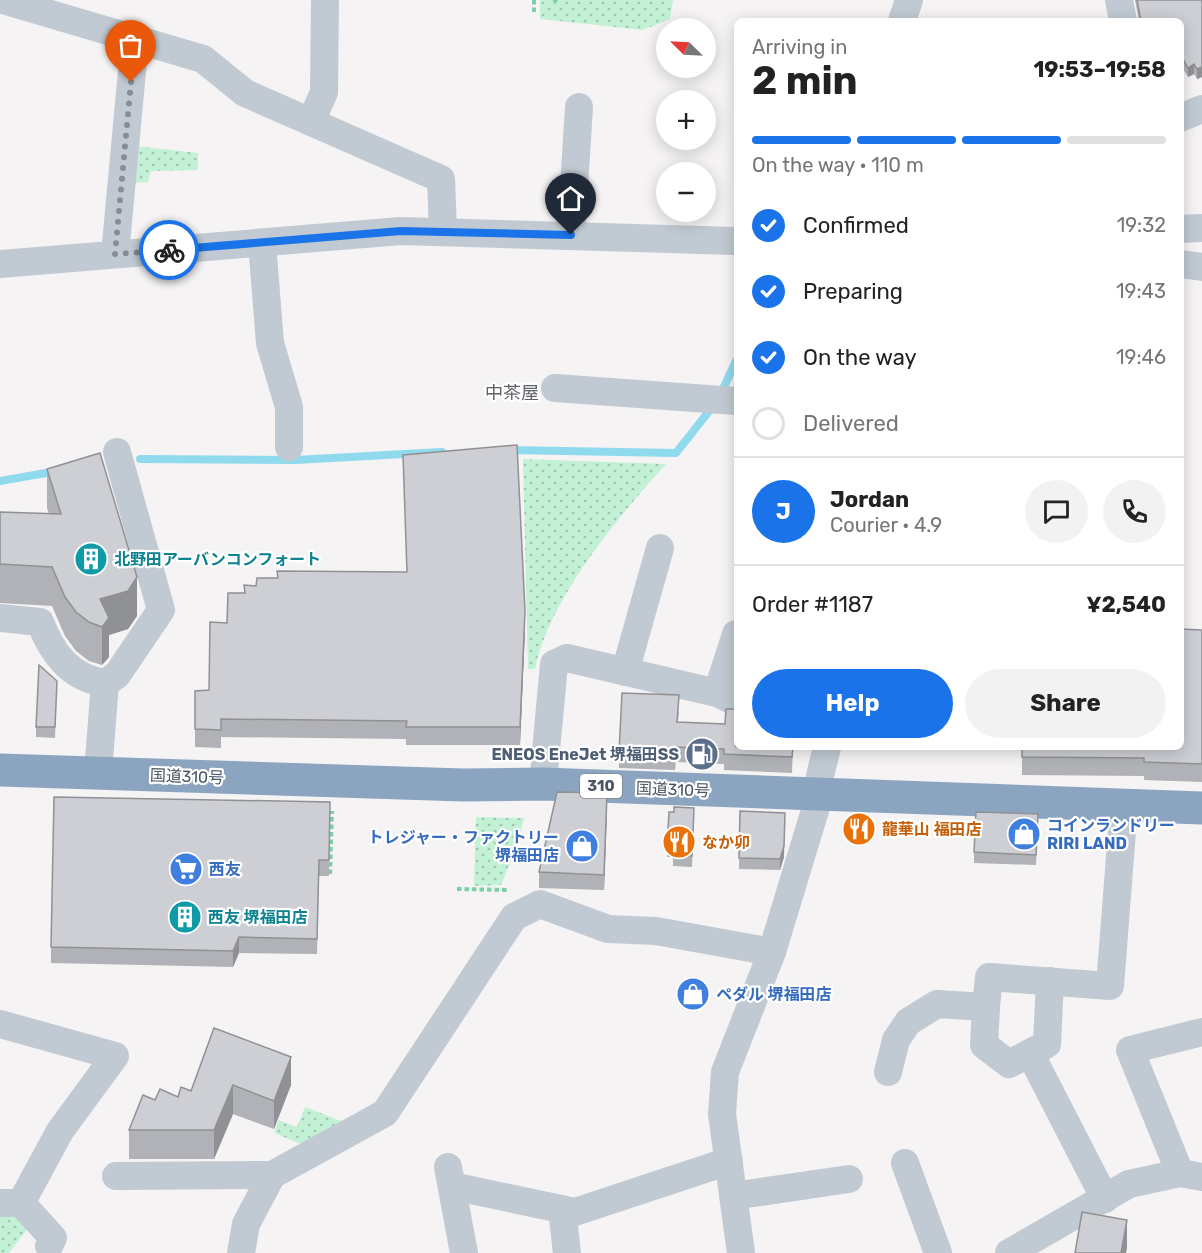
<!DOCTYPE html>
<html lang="en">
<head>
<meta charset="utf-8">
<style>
  body { margin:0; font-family:Rubik,"Noto Sans JP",sans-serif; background:#f2f2f2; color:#222; height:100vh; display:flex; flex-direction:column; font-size:22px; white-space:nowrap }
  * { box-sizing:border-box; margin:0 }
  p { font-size:20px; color:#767676 }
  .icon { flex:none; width:33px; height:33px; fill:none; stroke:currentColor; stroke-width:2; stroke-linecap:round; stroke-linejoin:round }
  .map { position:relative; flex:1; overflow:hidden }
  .drawer { position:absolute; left:734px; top:18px; width:450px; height:732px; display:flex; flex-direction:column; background:#fff; border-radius:9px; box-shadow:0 3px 15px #0003 }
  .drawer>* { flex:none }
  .needle { width:39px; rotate:294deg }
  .controls { position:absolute; left:656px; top:18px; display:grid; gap:12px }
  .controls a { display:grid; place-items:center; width:60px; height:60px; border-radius:50%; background:#fff; box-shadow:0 3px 15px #0003; font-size:30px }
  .pin { position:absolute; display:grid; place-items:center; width:51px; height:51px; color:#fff; margin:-62px -26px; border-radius:50% 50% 50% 0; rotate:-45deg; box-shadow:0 0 6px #0007 }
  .pin .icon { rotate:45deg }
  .courier { position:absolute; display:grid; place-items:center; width:60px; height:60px; margin:-30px; border:4px solid #1a73e8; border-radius:50%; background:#fff; color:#222; box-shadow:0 2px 8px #0007 }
  .summary em { font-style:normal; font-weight:700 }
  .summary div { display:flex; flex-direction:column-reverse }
  .summary { display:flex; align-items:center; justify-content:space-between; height:102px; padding:0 18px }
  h1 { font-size:39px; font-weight:700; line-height:45px }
  .bar { display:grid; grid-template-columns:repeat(4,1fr); gap:9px 6px; align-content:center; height:72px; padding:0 18px }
  .bar i { height:8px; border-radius:4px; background:#e0e0e0 }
  .bar .current { background:#1a73e8 }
  .bar p { grid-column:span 4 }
  .line { display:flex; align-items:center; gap:15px; padding:0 18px; border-top:2px solid #e0e0e0 }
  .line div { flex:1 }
  .round { display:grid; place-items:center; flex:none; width:63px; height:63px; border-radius:32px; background:#f2f2f2 }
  ol { padding:0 18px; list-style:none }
  li { display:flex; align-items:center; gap:18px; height:66px }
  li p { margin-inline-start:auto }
  li .icon { padding:6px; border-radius:50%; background:#1a73e8; color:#fff; stroke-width:4 }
  li:last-child { color:#767676 }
  li i { width:33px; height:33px; border:3px solid #e0e0e0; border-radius:50% }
  .cta { display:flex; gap:12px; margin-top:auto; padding:12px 18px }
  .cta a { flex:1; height:69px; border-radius:36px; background:#1a73e8; color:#fff; font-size:24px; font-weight:700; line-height:69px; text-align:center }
  .cta a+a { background:#f2f2f2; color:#222 }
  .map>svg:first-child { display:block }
  .green { fill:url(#green-dots) }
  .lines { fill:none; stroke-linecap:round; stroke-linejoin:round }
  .stream { stroke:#90daee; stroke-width:8 }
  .path { stroke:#7ad0a6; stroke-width:4; stroke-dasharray:4.5 3; stroke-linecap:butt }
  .minor { stroke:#c1cad2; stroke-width:28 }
  .highway { stroke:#8ba5c1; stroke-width:33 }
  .wall { fill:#b0b2b7 }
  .shaded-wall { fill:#909195 }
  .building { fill:#cdcfd5; stroke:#909195; stroke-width:1.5 }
  .done { stroke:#868d94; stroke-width:6; stroke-dasharray:0 10.8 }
  .route { stroke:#1a73e8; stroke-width:8 }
  .labels { text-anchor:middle; stroke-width:4.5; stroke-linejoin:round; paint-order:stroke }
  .shield { fill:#fff; stroke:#808990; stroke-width:1.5 }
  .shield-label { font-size:15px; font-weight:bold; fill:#4a5661 }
  .culture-label { font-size:16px; font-weight:bold; fill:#0d838f; stroke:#fff; text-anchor:start }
  .service-label { font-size:16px; font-weight:bold; fill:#4e5e75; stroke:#fff; text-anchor:end }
  .street-label { font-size:16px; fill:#4a5661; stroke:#fff }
  .shop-label { font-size:16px; font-weight:bold; fill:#366cbe; stroke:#fff; text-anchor:start }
  .food-label { font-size:16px; font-weight:bold; fill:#c56008; stroke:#fff; text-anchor:start }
  .neighbourhood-label { font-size:18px; fill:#5f6368; stroke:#fff }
</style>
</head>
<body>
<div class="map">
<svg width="1202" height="1253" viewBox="0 0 1202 1253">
  <defs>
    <pattern id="green-dots" width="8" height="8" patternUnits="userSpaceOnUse" patternTransform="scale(1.5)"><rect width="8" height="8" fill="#c3f1d5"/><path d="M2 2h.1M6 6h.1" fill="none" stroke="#a0c6b0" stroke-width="1.8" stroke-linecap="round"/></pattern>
  </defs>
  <rect width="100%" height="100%" fill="#f5f3f3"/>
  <g class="green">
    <path d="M540 0H673L670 19 643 30 540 19Z"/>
    <path d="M134 146 198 153V170L151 171 148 182 131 183Z"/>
    <path d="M523 459 666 464C618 517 549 599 535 669H528Z"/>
    <path d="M476 817 524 818 517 846 501 885 474 886Z"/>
    <path d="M305 1107 351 1125 308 1147 274 1133 279 1120 297 1127Z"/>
    <path d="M15 1216 27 1229 9 1253H0V1217Z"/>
  </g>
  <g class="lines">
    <g class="stream">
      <path d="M722 391 736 361"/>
      <path d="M508 450 676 453 710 410"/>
      <path d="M140 459 295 460 442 452"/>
      <path d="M0 481 57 471"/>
    </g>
    <g class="path">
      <path d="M534 0V13"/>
      <path d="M553 0H558"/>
      <path d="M330 874 332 811"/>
      <path d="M457 889 509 890"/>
    </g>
    <g class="minor">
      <path d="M3 0 203 59 245 93 441 179 443 232"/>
      <path d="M1119 0 1123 21"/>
      <path d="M902 21 909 0"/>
      <path d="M1180 118 1202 109"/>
      <path d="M311 122 324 92 325 0"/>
      <path d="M1180 229 1202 228"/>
      <path d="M571 235 579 107"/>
      <path d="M262 243 270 343 289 407V447"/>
      <path d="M115 254 135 39"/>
      <path d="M0 264 401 231 736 241"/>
      <path d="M1180 264 1202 267"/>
      <path d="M555 388 736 401"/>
      <path d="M0 618 40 622C52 653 70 678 105 683L117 675 161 610 117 452"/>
      <path d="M625 672 660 548"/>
      <path d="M717 693 736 634"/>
      <path d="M98 773 105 683"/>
      <path d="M543 784 554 664 567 658 717 693 736 702"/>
      <path d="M986 1007 984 1045 1009 1064 1047 1044 1050 981"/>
      <path d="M0 1024 115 1056 60 1131 21 1203H0"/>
      <path d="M1031 1055 1105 1199"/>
      <path d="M888 1072 896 1040 908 1022 937 1004 986 1007 989 977 1110 986 1124 805"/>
      <path d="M905 1163 938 1253"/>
      <path d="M448 1167 464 1253"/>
      <path d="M1180 1173 1130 1050 1202 1032"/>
      <path d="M116 1176 272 1175"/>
      <path d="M452 1186 575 1212 729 1161"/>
      <path d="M733 1196 849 1179"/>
      <path d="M21 1203 53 1238 49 1246"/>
      <path d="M562 1209 567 1253"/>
      <path d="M241 1253 246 1224 272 1175 385 1113 514 917 540 904 608 929 656 931 772 952"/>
      <path d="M741 1253 722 1114 725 1072 772 952 820 794V776L827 747"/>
      <path d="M1009 1253 1129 1184 1180 1173 1202 1177"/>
    </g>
    <path class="highway" d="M0 770 463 785 543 784 1202 808"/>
  </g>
  <g class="wall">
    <path d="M1135 0H1202V77L1197 79 1194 74 1188 77 1180 64V21H1139Z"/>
    <path d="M403 455 525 629 520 745H406V739L221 737V748L195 747V691L209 690 227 623 245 593 277 578 407 572Z"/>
    <path d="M47 469 137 616 128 629 109 635V657L102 665 89 661 76 651 65 636 52 606 0 603V512L49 514 47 508Z"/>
    <path d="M1202 630V782L1144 780V776L1022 775V747H1180Z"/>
    <path d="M57 681 55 738 36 737V727Z"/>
    <path d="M679 711 678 722 793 747 792 773 724 770V764L676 762 675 770 619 768V752Z"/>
    <path d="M330 802 329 876H319L317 954 239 953 233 967 51 963V947Z"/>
    <path d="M607 809 604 890 539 888V872Z"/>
    <path d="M740 811 784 857 780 870 739 869Z"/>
    <path d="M669 812 694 818 692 867 673 866V857H667Z"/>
    <path d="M1038 825 1036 865 974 863V852Z"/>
    <path d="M214 1028 291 1085 274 1129 233 1114 214 1159H129V1130L155 1100 178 1097 191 1091Z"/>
  </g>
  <g class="shaded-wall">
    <path d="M1194 64V74L1188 77V68Z"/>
    <path d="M1202 67V77L1197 79V69Z"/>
    <path d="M137 577V616L128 629 109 635V657L102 665V627L100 599Z"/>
    <path d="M525 611V629L520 745V727Z"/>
    <path d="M607 793V809L604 890V875Z"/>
    <path d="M785 813 784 857 780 870V859Z"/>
    <path d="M239 937V953L233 967V951Z"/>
    <path d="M291 1057V1085L274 1129V1101Z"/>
    <path d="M233 1085V1114L214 1159V1130Z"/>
    <path d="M1127 1220V1248L1126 1253H1121Z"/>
  </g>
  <g class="building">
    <path d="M1137 0H1202V67L1197 69 1194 64 1188 68 1180 54V21H1141Z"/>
    <path d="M517 445 525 611 520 727H406L407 721 221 719V730L195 729V691L209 690 210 622 227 623 228 593H245L244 585 256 586 257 578H278L277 571 407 572 403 455Z"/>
    <path d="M100 453 137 577 128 591 100 599 109 618 102 627 89 622 76 612 65 597 52 567 0 564V512L61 514 47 469Z"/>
    <path d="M1180 629 1202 630V764L1144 762V758L1022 757V747H1180Z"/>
    <path d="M39 665 57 681 55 727H36Z"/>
    <path d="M622 693 679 695 677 722 725 724 726 709H736V747H793L792 757 724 754V749L676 747 675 754 619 752Z"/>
    <path d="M557 792 607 793 604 875 539 872Z"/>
    <path d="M54 797 330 802 329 860H319L317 939 239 937 233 951 51 947Z"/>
    <path d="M674 807 694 808 692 856H673V847L667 846 669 812H674Z"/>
    <path d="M740 811 785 813 784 846 780 859 739 858Z"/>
    <path d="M976 812 1038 814 1036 855 974 852Z"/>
    <path d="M214 1028 291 1057 274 1101 233 1085 214 1130H129L143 1095 155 1100 160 1089 178 1097 181 1087 191 1091Z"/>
    <path d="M1082 1212 1127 1220 1121 1253H1075Z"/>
  </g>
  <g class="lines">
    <path class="done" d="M131 82 115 254 169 250"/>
    <path class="route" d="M169 250 401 231 571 235"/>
  </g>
  <defs>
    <g id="building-disc" transform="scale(1.725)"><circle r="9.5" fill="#0f9aa8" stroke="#fff"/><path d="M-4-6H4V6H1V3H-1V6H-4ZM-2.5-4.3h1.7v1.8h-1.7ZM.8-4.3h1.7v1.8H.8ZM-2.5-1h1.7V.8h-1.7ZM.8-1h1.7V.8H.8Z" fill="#fff"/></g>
    <g id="fuel-disc" transform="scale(1.725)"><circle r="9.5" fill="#5c6f8a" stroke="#fff"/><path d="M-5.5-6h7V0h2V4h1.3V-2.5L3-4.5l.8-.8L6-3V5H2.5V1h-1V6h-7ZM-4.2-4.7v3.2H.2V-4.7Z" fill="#fff"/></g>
    <g id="restaurant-disc" transform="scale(1.725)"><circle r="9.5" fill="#e8710a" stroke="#fff"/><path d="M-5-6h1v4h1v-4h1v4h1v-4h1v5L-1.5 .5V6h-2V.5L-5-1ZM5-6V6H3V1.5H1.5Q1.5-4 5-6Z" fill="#fff"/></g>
    <g id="shop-disc" transform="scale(1.725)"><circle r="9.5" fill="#3f7fe0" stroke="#fff"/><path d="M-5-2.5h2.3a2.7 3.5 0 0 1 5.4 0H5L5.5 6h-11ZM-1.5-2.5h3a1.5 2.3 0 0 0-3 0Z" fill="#fff"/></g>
    <g id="supermarket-disc" transform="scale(1.725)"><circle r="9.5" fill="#3f7fe0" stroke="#fff"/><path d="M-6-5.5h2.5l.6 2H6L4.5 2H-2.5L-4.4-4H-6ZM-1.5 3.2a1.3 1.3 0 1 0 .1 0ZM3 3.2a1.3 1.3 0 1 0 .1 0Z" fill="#fff"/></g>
  </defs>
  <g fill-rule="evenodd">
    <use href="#building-disc" x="91" y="559"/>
    <use href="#fuel-disc" x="702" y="754"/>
    <use href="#restaurant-disc" x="859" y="829"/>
    <use href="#shop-disc" x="1024" y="834"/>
    <use href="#restaurant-disc" x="679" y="842"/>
    <use href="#shop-disc" x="582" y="846"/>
    <use href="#supermarket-disc" x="186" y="869"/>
    <use href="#building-disc" x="185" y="917"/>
    <use href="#shop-disc" x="693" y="994"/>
  </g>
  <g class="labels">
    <rect class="shield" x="580" y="774" width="42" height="24" rx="4.5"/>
    <g class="shield-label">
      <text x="601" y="791">310</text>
    </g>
    <g class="culture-label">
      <text x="114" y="565">北野田アーバンコンフォート</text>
      <text x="208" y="923">西友 堺福田店</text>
    </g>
    <g class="service-label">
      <text x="679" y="760">ENEOS EneJet 堺福田SS</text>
    </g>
    <g class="street-label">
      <text transform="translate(187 776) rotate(2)" y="6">国道310号</text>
      <text transform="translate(673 789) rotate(2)" y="6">国道310号</text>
    </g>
    <g class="shop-label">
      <text x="1047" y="831">コインランドリー<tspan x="1047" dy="18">RIRI LAND</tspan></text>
      <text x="559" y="843" text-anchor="end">トレジャー・ファクトリー<tspan x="559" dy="18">堺福田店</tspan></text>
      <text x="209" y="875">西友</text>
      <text x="716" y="1000">ペダル 堺福田店</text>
    </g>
    <g class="food-label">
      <text x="882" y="835">龍華山 福田店</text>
      <text x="702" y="848">なか卯</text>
    </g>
    <g class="neighbourhood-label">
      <text x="512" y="399">中茶屋</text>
    </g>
  </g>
</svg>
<div class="controls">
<a><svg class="needle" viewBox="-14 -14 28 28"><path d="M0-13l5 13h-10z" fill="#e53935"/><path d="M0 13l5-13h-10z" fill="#767676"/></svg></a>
<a>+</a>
<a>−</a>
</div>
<div class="pin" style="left:131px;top:82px;background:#ea580c"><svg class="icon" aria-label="bag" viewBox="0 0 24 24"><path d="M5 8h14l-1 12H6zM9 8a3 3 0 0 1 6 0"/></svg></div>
<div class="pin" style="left:571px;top:235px;background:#1f2937"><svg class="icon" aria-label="home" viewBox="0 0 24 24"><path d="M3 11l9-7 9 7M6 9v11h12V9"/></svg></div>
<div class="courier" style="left:169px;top:250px"><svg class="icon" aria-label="bike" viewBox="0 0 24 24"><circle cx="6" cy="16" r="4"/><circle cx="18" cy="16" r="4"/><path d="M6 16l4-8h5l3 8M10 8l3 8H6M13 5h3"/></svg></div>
<section class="drawer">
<div class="summary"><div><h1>2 min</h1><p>Arriving in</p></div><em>19:53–19:58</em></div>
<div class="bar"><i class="current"></i><i class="current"></i><i class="current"></i><i></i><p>On the way · 110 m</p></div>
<ol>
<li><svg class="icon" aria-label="check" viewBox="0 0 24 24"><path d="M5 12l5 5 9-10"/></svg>Confirmed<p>19:32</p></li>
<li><svg class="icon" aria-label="check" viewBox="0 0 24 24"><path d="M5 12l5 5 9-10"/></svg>Preparing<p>19:43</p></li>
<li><svg class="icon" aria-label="check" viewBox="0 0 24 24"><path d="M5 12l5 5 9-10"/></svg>On the way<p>19:46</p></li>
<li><i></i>Delivered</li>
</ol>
<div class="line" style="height:108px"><b class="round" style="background:#1a73e8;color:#fff">J</b><div><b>Jordan</b><p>Courier · 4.9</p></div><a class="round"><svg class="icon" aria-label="chat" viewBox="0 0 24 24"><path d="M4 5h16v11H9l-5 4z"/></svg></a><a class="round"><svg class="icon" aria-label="phone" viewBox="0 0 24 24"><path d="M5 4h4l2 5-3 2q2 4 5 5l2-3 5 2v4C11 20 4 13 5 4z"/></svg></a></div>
<div class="line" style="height:78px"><div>Order #1187</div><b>¥2,540</b></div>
<div class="cta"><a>Help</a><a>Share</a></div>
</section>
</div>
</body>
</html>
